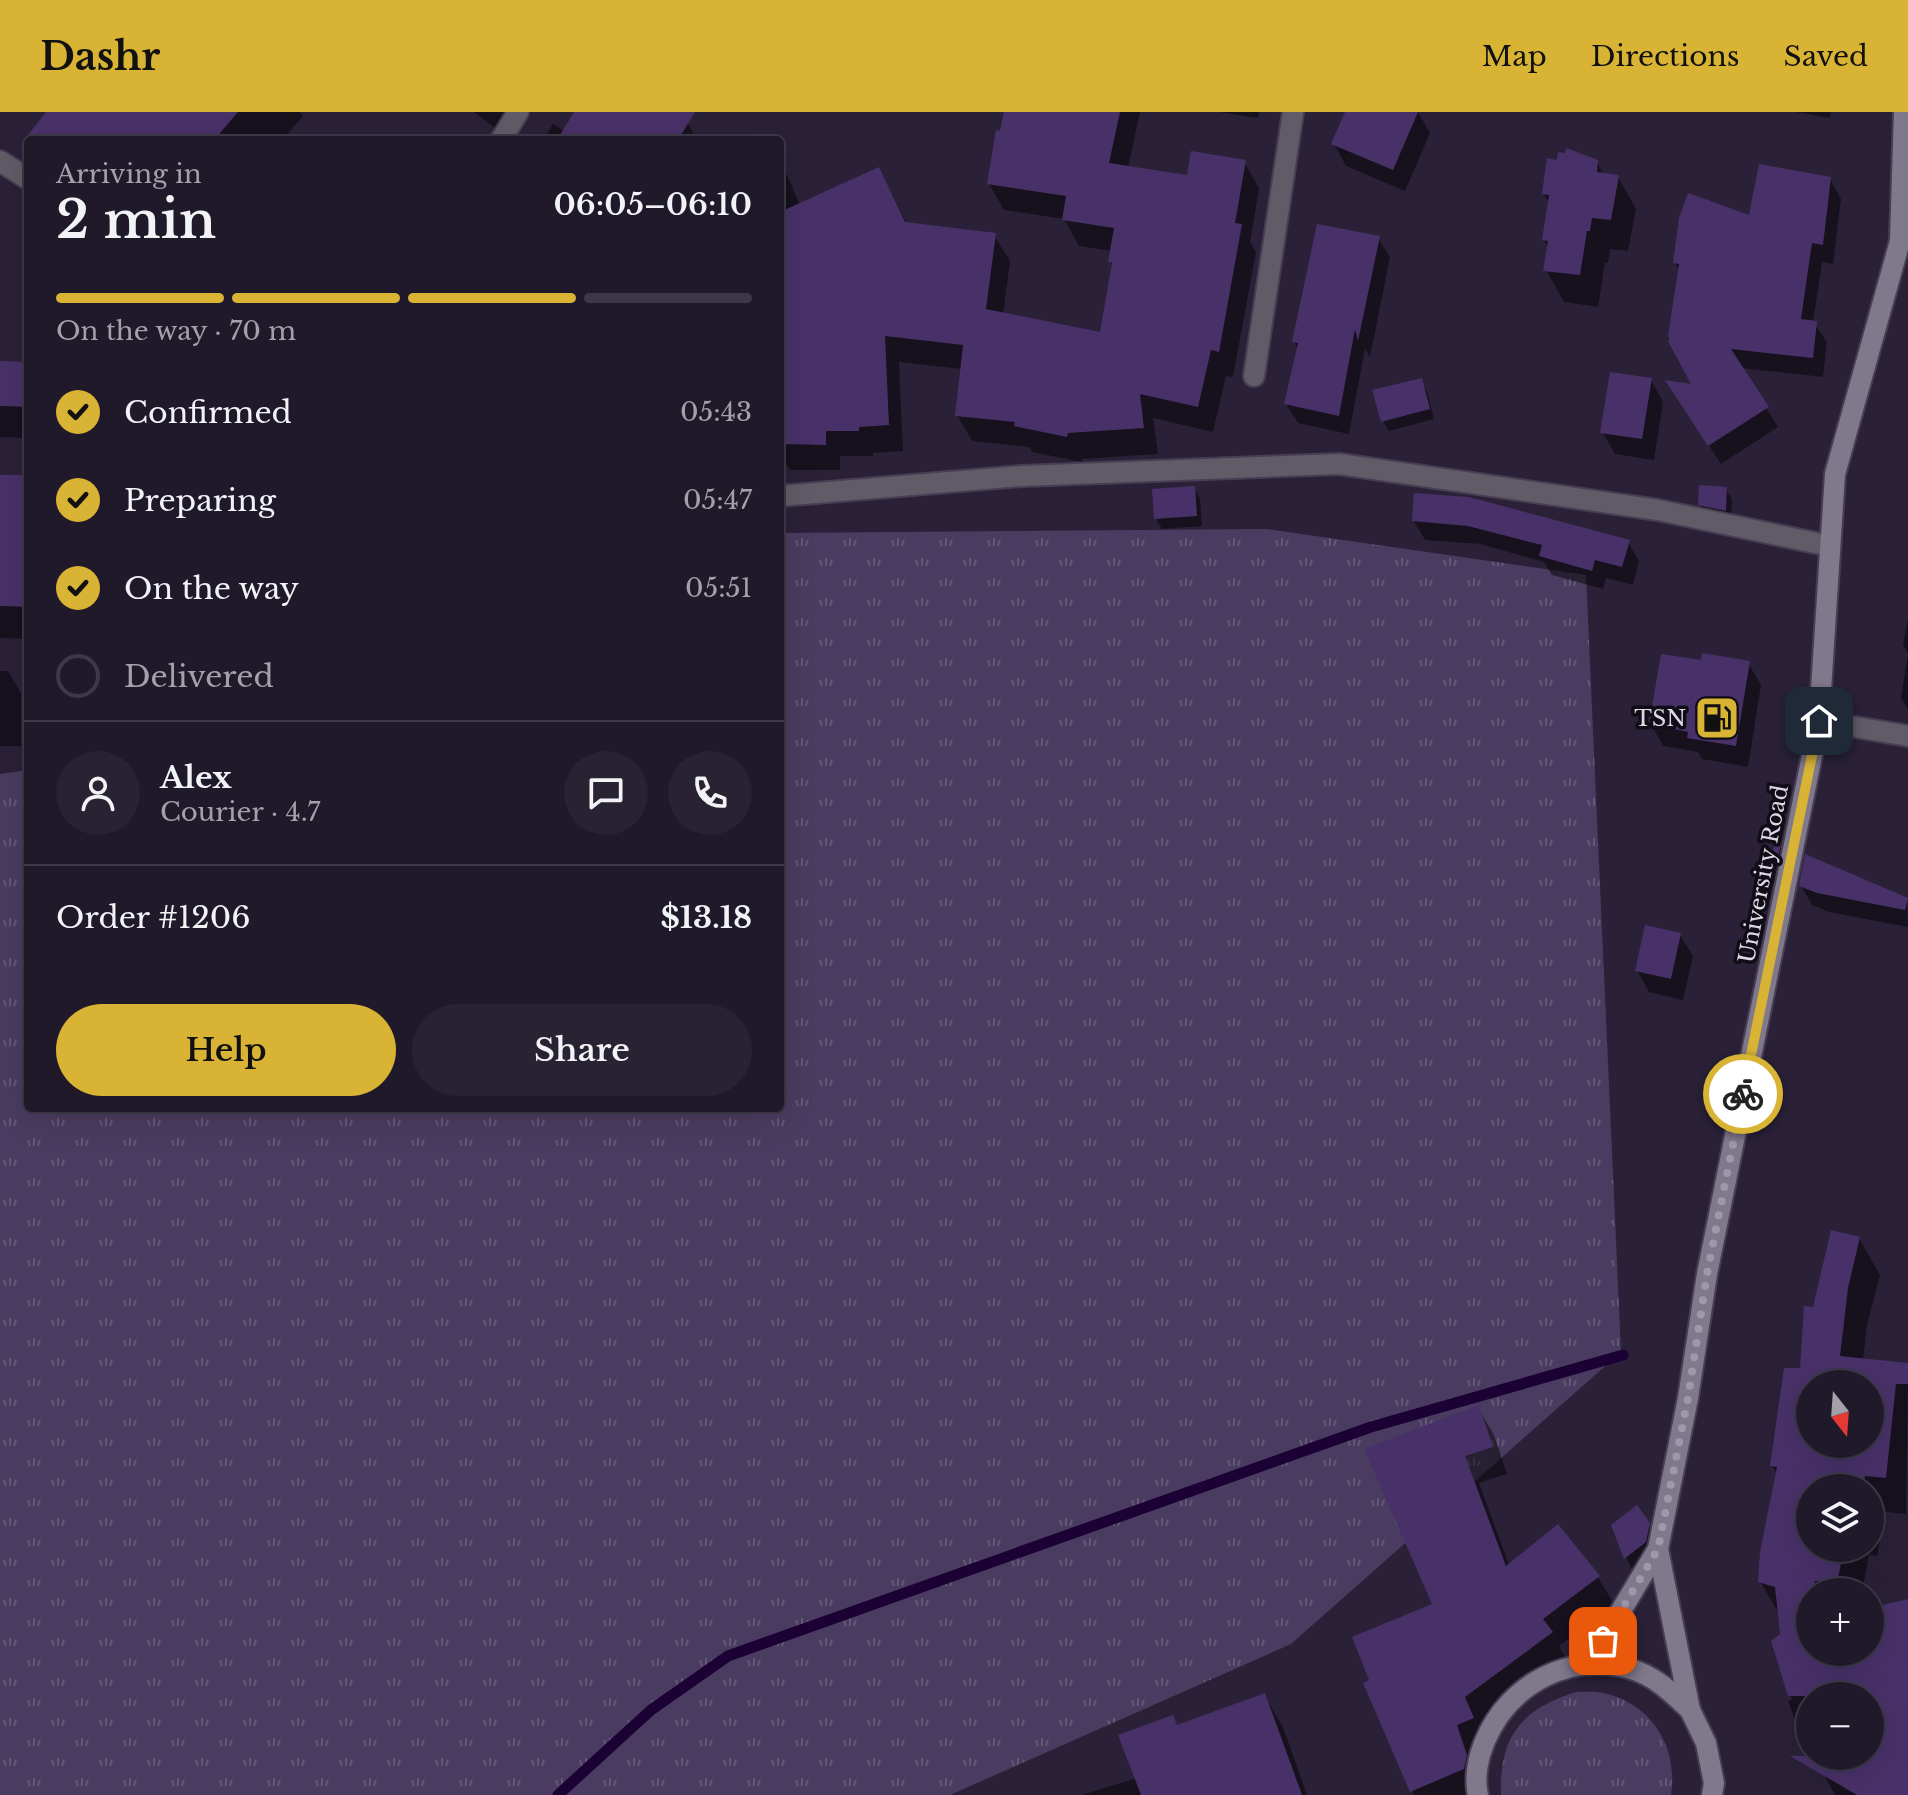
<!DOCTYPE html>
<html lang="en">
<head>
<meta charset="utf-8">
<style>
  body { margin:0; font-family:"Libre Baskerville",serif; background:#282232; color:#f1f3f6; height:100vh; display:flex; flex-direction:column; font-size:30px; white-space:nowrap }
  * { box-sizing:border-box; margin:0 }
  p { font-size:26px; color:#a2a0a8 }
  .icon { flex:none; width:44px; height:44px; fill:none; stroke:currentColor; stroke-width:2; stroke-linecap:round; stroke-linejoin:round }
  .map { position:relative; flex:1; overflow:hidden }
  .drawer { position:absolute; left:24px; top:24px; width:760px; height:976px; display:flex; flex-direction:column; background:#20192a; border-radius:8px; box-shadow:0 8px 32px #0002,0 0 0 2px #3d3847 }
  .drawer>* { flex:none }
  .needle { width:52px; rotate:163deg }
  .tools { position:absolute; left:1796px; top:1258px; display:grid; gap:16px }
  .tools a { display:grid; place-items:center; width:88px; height:88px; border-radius:50%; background:#20192a; box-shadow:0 8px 32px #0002,0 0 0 2px #3d3847; font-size:40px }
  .pin { position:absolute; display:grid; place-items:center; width:68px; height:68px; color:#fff; margin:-34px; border-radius:16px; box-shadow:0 4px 12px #0006 }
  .courier { position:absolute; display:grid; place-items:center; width:80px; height:80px; margin:-40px; border:6px solid #d9b334; border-radius:50%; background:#fff; color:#222; box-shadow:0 2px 10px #0007 }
  .head em { font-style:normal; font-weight:600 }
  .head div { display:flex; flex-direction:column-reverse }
  .head { display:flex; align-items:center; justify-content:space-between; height:136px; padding:0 32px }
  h1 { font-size:52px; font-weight:600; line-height:60px }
  .bar { display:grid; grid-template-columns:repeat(4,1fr); gap:12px 8px; align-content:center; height:96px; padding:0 32px }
  .bar i { height:10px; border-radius:6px; background:#3d3847 }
  .bar .active { background:#d9b334 }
  .bar p { grid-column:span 4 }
  .line { display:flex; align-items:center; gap:20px; padding:0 32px; border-top:2px solid #3d3847 }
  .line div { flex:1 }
  .round { display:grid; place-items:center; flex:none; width:84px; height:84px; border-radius:42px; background:#282232 }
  ol { padding:0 32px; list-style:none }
  li { display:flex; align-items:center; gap:24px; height:88px }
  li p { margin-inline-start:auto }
  li .icon { padding:8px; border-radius:50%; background:#d9b334; color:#111; stroke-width:4 }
  li:last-child { color:#a2a0a8 }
  li i { width:44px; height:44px; border:4px solid #3d3847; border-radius:50% }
  .primary-button { display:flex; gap:16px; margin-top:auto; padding:16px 32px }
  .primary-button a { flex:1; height:92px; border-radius:48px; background:#d9b334; color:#111; font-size:32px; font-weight:600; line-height:92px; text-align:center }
  .primary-button a+a { background:#282232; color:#f1f3f6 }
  header { display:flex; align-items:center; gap:48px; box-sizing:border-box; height:112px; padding:0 40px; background:#d9b334; color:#111 }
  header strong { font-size:38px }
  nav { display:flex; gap:44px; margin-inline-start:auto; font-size:28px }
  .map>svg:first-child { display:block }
  .grass { fill:url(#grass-tufts) }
  .shadow { fill:#0007; fill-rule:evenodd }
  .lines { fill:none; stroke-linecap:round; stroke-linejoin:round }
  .stream { stroke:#1b0134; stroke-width:11 }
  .building { fill:#483168; fill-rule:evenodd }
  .minor-casing { stroke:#473e54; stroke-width:24 }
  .secondary-casing { stroke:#473e54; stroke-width:24 }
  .minor { stroke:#605c67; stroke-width:20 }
  .secondary { stroke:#80798c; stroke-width:20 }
  .done { stroke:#9e98aa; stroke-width:8; stroke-dasharray:0 14.4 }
  .route { stroke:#d9b334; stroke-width:10 }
  .labels { text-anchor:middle; stroke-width:7; stroke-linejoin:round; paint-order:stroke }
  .poi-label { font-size:22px; fill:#ddd8e7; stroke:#110d17; text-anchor:end }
  .street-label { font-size:22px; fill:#ddd8e7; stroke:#110d17 }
</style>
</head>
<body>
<header>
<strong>Dashr</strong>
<nav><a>Map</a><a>Directions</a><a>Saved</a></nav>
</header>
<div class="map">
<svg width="1908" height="1683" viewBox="0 0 1908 1683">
  <defs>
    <pattern id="grass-tufts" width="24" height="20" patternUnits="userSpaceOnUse" patternTransform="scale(2)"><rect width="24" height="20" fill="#4a3c60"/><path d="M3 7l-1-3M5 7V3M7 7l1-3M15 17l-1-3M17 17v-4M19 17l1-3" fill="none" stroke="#645777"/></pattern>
  </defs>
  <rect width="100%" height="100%" fill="#2a2138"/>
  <g class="grass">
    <path d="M1267 417 1586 463 1621 1240 1291 1532 950 1683H0V662L28 658V996H780V421Z"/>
    <path d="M1576 1580C1586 1580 1598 1579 1607 1582 1654 1594 1678 1637 1671 1683H1501C1499 1625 1521 1597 1576 1580Z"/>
  </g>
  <g class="shadow">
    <path d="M49 0H300L303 4 282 28H28V33L26 29Z"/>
    <path d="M474 0H525L506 24Z"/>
    <path d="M577 0H666L689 13 697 28H543L553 12 565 20Z"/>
    <path d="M1007 0H1140L1128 56 1189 66 1244 50 1259 76 1250 130 1256 140 1233 265 1226 264 1213 320 1153 306 1158 342 1082 347V350L1032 340 1029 335 972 329 957 303 962 257 899 250 903 339 873 341V344H840V358H790L785 350H780V47L800 93 879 57 907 112 994 123 1010 149 1003 203 1101 223 1113 156 1110 150 1112 139 1079 134 1064 107 1004 98 989 72Z"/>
    <path d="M1219 0H1259L1258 6Z"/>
    <path d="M1348 0H1418L1430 21 1405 79 1346 54 1334 32Z"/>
    <path d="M1795 0H1831L1830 6Z"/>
    <path d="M1596 49 1604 63 1618 65 1636 97 1628 139 1610 137 1608 151 1605 150 1598 195 1564 190 1546 158 1549 137 1544 128 1549 91 1544 82Z"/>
    <path d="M1830 67 1841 87 1833 152 1822 150 1813 210 1827 230 1823 265 1741 256 1778 315 1721 352 1679 288 1695 275 1680 160 1675 151 1750 106Z"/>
    <path d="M1378 126 1390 145 1370 245 1365 237 1349 322 1298 311 1286 292 1299 238 1294 230Z"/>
    <path d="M0 251 28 252V326L0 325Z"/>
    <path d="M1651 268 1663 290 1654 348 1615 342 1603 321Z"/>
    <path d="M1421 269 1427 279 1434 307 1389 319 1383 309Z"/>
    <path d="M0 365H28V527L0 526Z"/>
    <path d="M1194 376 1200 387 1202 414 1162 417 1156 407Z"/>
    <path d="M1726 377 1732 387 1731 408 1706 403 1700 393Z"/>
    <path d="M1416 383 1628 430 1639 449 1633 473 1606 466 1603 477 1552 463 1544 450 1480 432 1425 428 1414 409Z"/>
    <path d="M1908 506V598L1901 586 1908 542 1903 533Z"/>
    <path d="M1702 550 1748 551 1761 573 1748 655 1702 647 1698 640 1663 634 1651 612Z"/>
    <path d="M0 559H8L21 581V634H0Z"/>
    <path d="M1779 733 1792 755 1778 781 1766 759Z"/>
    <path d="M1801 774 1907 787 1908 815 1829 800 1812 793Z"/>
    <path d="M1680 823 1693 844 1683 888 1649 880 1637 858Z"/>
    <path d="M1859 1126 1880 1163 1867 1213 1863 1248 1908 1270 1906 1402 1885 1400 1877 1444 1869 1443 1862 1480H1810V1540H1870V1499L1908 1489V1683H1835L1814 1644H1870V1584H1810V1638L1799 1619 1788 1589 1792 1588 1774 1530 1783 1523 1780 1504 1760 1469 1777 1362 1772 1353 1802 1258 1814 1197ZM1810 1272H1870V1332H1810ZM1810 1376H1870V1436H1810Z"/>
    <path d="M1478 1296 1494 1323 1507 1362 1479 1371 1509 1453 1557 1415 1598 1465 1614 1492 1559 1534 1567 1548 1479 1613 1488 1633 1479 1683H1414L1372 1569 1435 1493 1366 1338Z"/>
    <path d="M1648 1412 1655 1423 1651 1441 1631 1456 1613 1413Z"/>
    <path d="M1264 1583 1283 1615 1307 1683H1082L1137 1666 1178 1615Z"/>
  </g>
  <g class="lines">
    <path class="stream" d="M558 1683 651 1598 728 1544 1371 1315 1623 1243"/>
  </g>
  <g class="building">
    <path d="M46 0H238L214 28H24Z"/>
    <path d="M574 0H695L678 28H557Z"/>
    <path d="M1004 0H1120L1109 51 1187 63 1191 39 1246 48 1235 111 1242 112 1219 240 1211 238 1198 295 1140 282 1144 316 1068 321 1067 325 1014 314 1015 310 955 304 963 233 885 224 889 313 859 315V319H826V333L780 332V100L879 55 905 110 996 121 986 197 1100 220 1112 151 1108 150 1114 116 1062 108 1066 84 987 72 996 18 1000 19Z"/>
    <path d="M1345 0H1418L1393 58 1331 32Z"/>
    <path d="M1566 36 1598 48 1597 60 1619 63 1611 108 1592 106 1590 119H1587L1580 163 1543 159 1548 129 1542 128 1549 83 1542 82 1547 46 1557 48 1558 40 1565 41Z"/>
    <path d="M1759 52 1831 65 1823 133 1812 131 1801 207 1817 209 1813 246 1731 237 1769 295 1708 334 1665 268 1691 272 1668 229 1670 227 1668 224 1679 152 1673 151 1679 106 1688 81 1749 103Z"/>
    <path d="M1317 112 1380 124 1358 229 1355 217 1339 304 1284 292 1298 231 1292 230Z"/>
    <path d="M0 249 28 250V295L0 294Z"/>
    <path d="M1610 260 1652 266 1642 327 1600 321Z"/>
    <path d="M1422 266 1430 297 1381 310 1372 278Z"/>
    <path d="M0 363H28V495L0 494Z"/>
    <path d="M1699 373 1727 375 1726 399 1698 393Z"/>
    <path d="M1195 374 1197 404 1154 407 1152 377Z"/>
    <path d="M1414 381 1469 385 1630 428 1622 455 1595 448 1592 459 1539 444 1542 433 1468 414 1412 409Z"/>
    <path d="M1702 541 1750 549 1736 634 1687 626 1688 620 1649 612 1661 542 1701 548Z"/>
    <path d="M1776 730 1781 732 1774 764 1764 759Z"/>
    <path d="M1805 742 1908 786 1905 798 1817 781 1799 774Z"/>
    <path d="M1645 813 1681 821 1671 867 1635 859Z"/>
    <path d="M1831 1118 1860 1125 1848 1176 1840 1244 1908 1251V1272H1896L1886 1366 1865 1364 1863 1376H1810V1436H1844L1837 1472 1815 1469 1814 1480H1810V1540H1870V1496L1908 1487V1683H1857L1790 1644H1870V1584H1788L1771 1529 1780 1522 1775 1475 1758 1470 1760 1440 1777 1355 1770 1354 1784 1256H1800L1804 1194 1813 1195ZM1810 1272H1870V1332H1810Z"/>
    <path d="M1479 1293 1493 1335 1465 1344 1506 1454 1558 1412 1600 1464 1543 1507 1553 1520 1465 1585 1474 1606 1457 1613 1467 1643 1464 1657 1410 1680 1363 1571 1369 1568 1352 1525 1432 1492 1364 1337Z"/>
    <path d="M1637 1393 1650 1411 1646 1430 1624 1447 1611 1413Z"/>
    <path d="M1265 1581 1302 1683H1141L1118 1623 1173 1603 1177 1613Z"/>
  </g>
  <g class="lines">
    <g class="minor-casing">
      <g id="minor">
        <path d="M501 28 518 0"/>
        <path d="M0 49 28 67"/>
        <path d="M1254 264 1293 0"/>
        <path d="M780 384 1022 364 1339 352 1658 398 1830 434"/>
        <path d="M1819 609 1908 624"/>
      </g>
    </g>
    <g class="secondary-casing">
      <g id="secondary">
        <path d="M1658 1437 1690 1598 1706 1631 1714 1671 1712 1683"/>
        <path d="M1589 1552 1658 1437 1688 1286 1707 1162 1819 609 1835 362 1900 129 1904 0"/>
        <path d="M1478 1683C1474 1666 1478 1645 1485 1629 1509 1572 1570 1539 1631 1557 1655 1564 1672 1581 1690 1598"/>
      </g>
    </g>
    <use href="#minor" class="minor"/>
    <use href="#secondary" class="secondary"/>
  </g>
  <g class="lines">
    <path class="done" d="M1603 1529 1658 1437 1688 1286 1707 1162 1743 982"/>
    <path class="route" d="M1743 982 1819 609"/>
  </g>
  <defs>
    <g id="fuel-square" transform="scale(2.3)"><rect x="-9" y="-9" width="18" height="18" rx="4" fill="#d9b334" stroke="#110d17"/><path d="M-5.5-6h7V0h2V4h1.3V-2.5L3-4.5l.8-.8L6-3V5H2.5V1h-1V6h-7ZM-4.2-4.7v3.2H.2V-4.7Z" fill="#111"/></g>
  </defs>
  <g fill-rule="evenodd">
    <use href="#fuel-square" x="1717" y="606"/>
  </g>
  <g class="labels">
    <g class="poi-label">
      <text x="1686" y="614">TSN</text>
    </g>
    <g class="street-label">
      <text transform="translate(1763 762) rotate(-79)" y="8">University Road</text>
    </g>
  </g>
</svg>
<div class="tools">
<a><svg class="needle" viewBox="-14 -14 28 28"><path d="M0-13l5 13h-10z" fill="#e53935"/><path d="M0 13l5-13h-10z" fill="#a2a0a8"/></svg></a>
<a><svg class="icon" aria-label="layers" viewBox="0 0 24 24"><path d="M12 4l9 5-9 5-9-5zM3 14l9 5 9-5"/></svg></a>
<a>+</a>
<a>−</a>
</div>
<div class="pin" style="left:1603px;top:1529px;background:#ea580c"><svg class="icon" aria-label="bag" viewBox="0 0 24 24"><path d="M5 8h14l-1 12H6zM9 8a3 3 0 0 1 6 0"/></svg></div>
<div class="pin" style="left:1819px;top:609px;background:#1f2937"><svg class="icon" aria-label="home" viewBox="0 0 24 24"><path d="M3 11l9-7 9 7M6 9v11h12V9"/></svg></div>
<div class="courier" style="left:1743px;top:982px"><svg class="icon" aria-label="bike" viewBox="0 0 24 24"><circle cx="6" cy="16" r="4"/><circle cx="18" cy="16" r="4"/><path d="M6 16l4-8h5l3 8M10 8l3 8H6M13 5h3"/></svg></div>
<section class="drawer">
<div class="head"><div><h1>2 min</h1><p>Arriving in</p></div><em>06:05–06:10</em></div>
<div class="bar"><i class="active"></i><i class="active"></i><i class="active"></i><i></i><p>On the way · 70 m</p></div>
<ol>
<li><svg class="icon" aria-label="check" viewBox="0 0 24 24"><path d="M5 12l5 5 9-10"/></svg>Confirmed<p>05:43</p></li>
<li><svg class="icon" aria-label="check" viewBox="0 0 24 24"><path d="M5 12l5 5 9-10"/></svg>Preparing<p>05:47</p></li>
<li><svg class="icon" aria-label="check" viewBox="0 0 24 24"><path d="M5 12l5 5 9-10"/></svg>On the way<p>05:51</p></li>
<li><i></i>Delivered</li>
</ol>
<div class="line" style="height:144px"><a class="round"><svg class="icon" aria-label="person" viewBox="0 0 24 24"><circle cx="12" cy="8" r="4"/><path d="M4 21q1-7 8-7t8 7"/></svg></a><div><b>Alex</b><p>Courier · 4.7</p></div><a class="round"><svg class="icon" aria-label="chat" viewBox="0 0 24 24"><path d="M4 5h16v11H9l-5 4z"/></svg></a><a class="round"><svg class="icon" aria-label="phone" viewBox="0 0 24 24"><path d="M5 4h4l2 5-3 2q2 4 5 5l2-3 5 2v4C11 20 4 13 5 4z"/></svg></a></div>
<div class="line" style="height:104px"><div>Order #1206</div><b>$13.18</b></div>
<div class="primary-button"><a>Help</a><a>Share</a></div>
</section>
</div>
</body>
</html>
